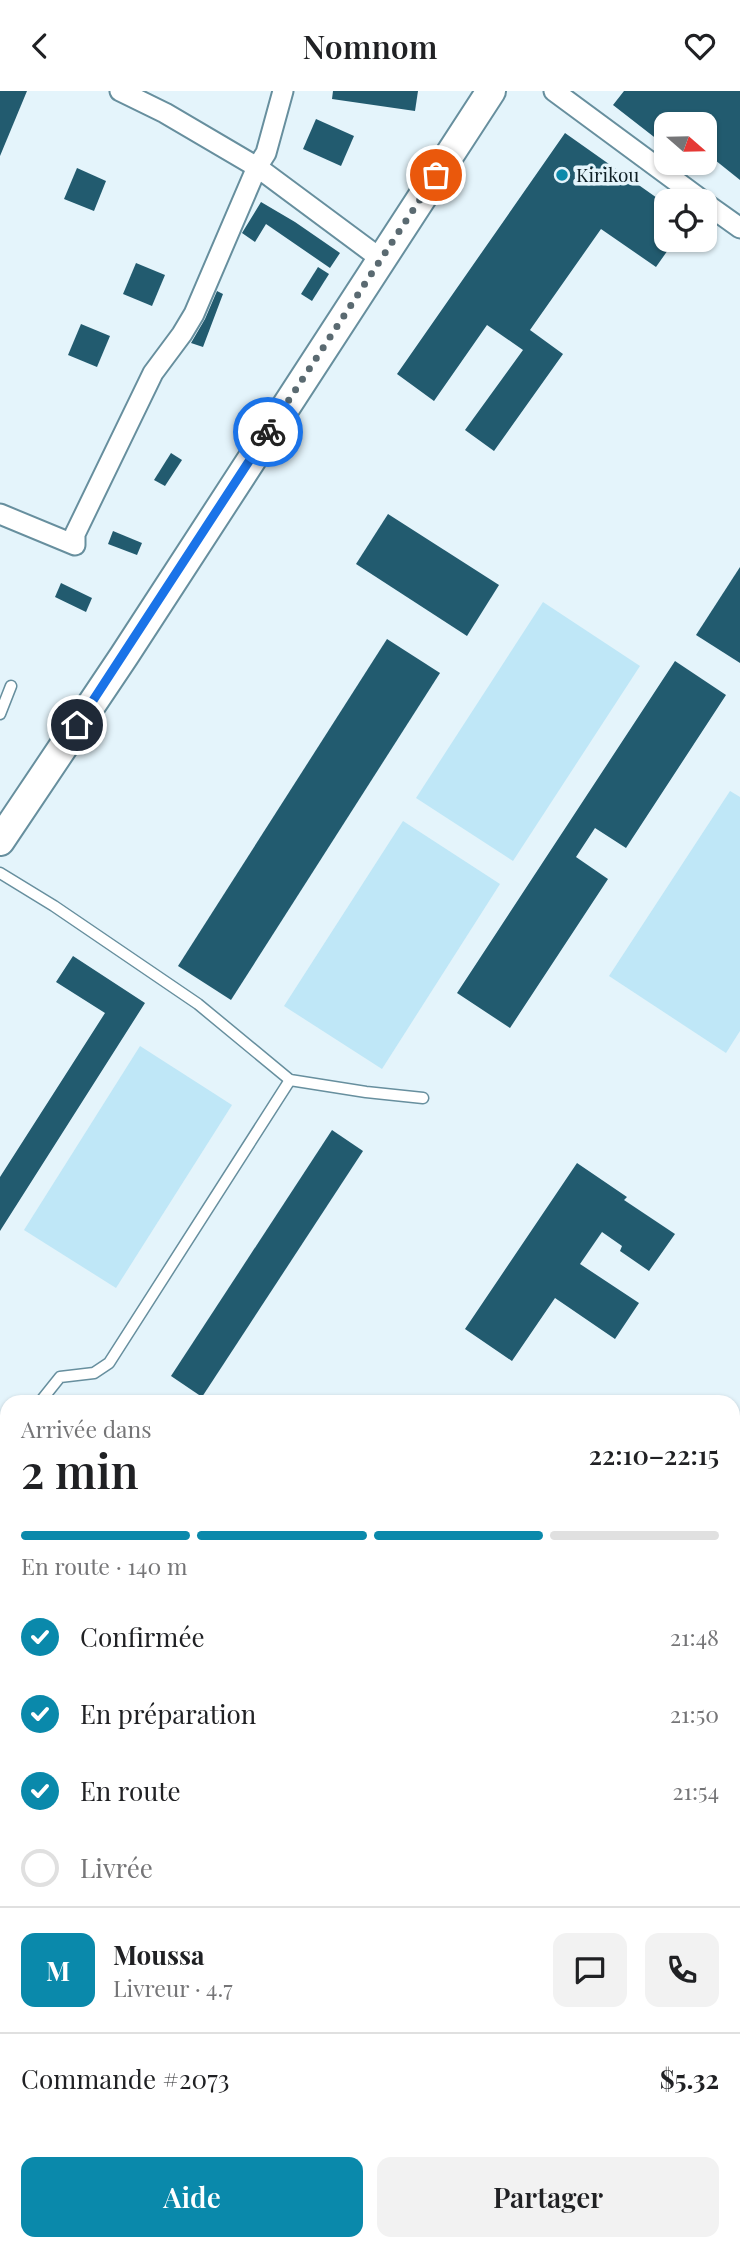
<!DOCTYPE html>
<html lang="fr">
<head>
<meta charset="utf-8">
<style>
  body { margin:0; font-family:"Playfair Display",serif; background:#f2f2f2; color:#202124; height:100vh; display:flex; flex-direction:column; font-size:26px; white-space:nowrap }
  * { box-sizing:border-box; margin:0 }
  p { font-size:23px; color:#757577 }
  .icon { flex:none; width:38px; height:38px; fill:none; stroke:currentColor; stroke-width:2; stroke-linecap:round; stroke-linejoin:round }
  .map { position:relative; flex:1; overflow:hidden }
  .details { position:absolute; left:0px; top:1304px; width:740px; height:856px; display:flex; flex-direction:column; background:#fff; border-radius:21px 21px 0 0; box-shadow:0 2px 5px #0004 }
  .details>* { flex:none }
  .needle { width:46px; rotate:110deg }
  .controls { position:absolute; left:654px; top:21px; display:grid; gap:14px }
  .controls a { display:grid; place-items:center; width:63px; height:63px; border-radius:14px; background:#fff; box-shadow:0 2px 5px #0004; font-size:35px }
  .pin { position:absolute; display:grid; place-items:center; width:60px; height:60px; color:#fff; margin:-30px; border:4px solid #fff; border-radius:50%; box-shadow:0 2px 7px #0007 }
  .courier { position:absolute; display:grid; place-items:center; width:70px; height:70px; margin:-35px; border:5px solid #1a73e8; border-radius:50%; background:#fff; color:#222; box-shadow:0 2px 9px #0007 }
  .headline em { font-style:normal; font-weight:600 }
  .headline div { display:flex; flex-direction:column-reverse }
  .headline { display:flex; align-items:center; justify-content:space-between; height:119px; padding:0 21px }
  h1 { font-size:46px; font-weight:600; line-height:52px }
  .bar { display:grid; grid-template-columns:repeat(4,1fr); gap:10px 7px; align-content:center; height:84px; padding:0 21px }
  .bar i { height:9px; border-radius:5px; background:#e0e0e0 }
  .bar .on { background:#0a89ab }
  .bar p { grid-column:span 4 }
  .line { display:flex; align-items:center; gap:18px; padding:0 21px; border-top:2px solid #e0e0e0 }
  .line div { flex:1 }
  .round { display:grid; place-items:center; flex:none; width:74px; height:74px; border-radius:14px; background:#f2f2f2 }
  ol { padding:0 21px; list-style:none }
  li { display:flex; align-items:center; gap:21px; height:77px }
  li p { margin-inline-start:auto }
  li .icon { padding:7px; border-radius:50%; background:#0a89ab; color:#fff; stroke-width:4 }
  li:last-child { color:#757577 }
  li i { width:38px; height:38px; border:4px solid #e0e0e0; border-radius:50% }
  .action { display:flex; gap:14px; margin-top:auto; padding:14px 21px }
  .action a { flex:1; height:80px; border-radius:14px; background:#0a89ab; color:#fff; font-size:28px; font-weight:600; line-height:80px; text-align:center }
  .action a+a { background:#f2f2f2; color:#202124 }
  header { display:flex; justify-content:space-between; align-items:center; height:91px; padding:0 21px; background:#fff; font-size:32px; font-weight:600 }
  .map>svg:first-child { display:block }
  .green { fill:#bfe7f7 }
  .building { fill:#225b6f }
  .lines { fill:none; stroke-linecap:round; stroke-linejoin:round }
  .service-casing { stroke:#678f9e; stroke-width:13 }
  .minor-casing { stroke:#678f9e; stroke-width:23 }
  .secondary-casing { stroke:#678f9e; stroke-width:32 }
  .primary-casing { stroke:#24718b; stroke-width:35 }
  .service { stroke:#fff; stroke-width:10 }
  .minor { stroke:#fff; stroke-width:19 }
  .secondary { stroke:#fff; stroke-width:28 }
  .primary { stroke:#82c4da; stroke-width:32 }
  .done { stroke:#5a6a71; stroke-width:7; stroke-dasharray:0 12.6 }
  .route { stroke:#1a73e8; stroke-width:9 }
  .poi-dot { fill:#0a89ab; stroke:#e4f4fb; stroke-width:2.5 }
  .labels { text-anchor:middle; stroke-width:7; stroke-linejoin:round; paint-order:stroke }
  .poi-label { font-size:19px; fill:#102026; stroke:#e4f4fb; text-anchor:start }
</style>
</head>
<body>
<header><svg class="icon" aria-label="back" viewBox="0 0 24 24"><path d="M15 5l-7 7 7 7"/></svg>Nomnom<svg class="icon" aria-label="heart" viewBox="0 0 24 24"><path d="M12 20l-8-8c-3-5 5-10 8-4 3-6 11-1 8 4z"/></svg></header>
<div class="map">
<svg width="740" height="2159" viewBox="0 0 740 2159">
  <rect width="100%" height="100%" fill="#e4f4fb"/>
  <g class="green">
    <path d="M543 511 640 575 513 770 416 707Z"/>
    <path d="M730 700 740 706V940L726 962 609 885Z"/>
    <path d="M403 730 500 793 382 978 284 915Z"/>
    <path d="M140 955 232 1014 116 1197 24 1139Z"/>
  </g>
  <g class="building">
    <path d="M0 0H27L0 65Z"/>
    <path d="M333 0H418L415 20 332 8Z"/>
    <path d="M624 0H740V89L705 61V33H667V56L613 14Z"/>
    <path d="M316 28 354 45 341 75 303 58Z"/>
    <path d="M565 42 667 114V149H675L656 176 601 138 530 239 563 263 494 360 465 339 523 259 487 234 434 310 397 283Z"/>
    <path d="M77 77 106 90 94 120 64 108Z"/>
    <path d="M261 111 295 131 340 162 330 177 266 133 255 151 242 142Z"/>
    <path d="M136 172 165 184 152 215 123 203Z"/>
    <path d="M318 176 329 183 312 210 301 203Z"/>
    <path d="M217 200 223 203 203 256 191 252 205 228Z"/>
    <path d="M81 233 110 245 97 276 68 264Z"/>
    <path d="M171 362 182 369 165 395 154 389Z"/>
    <path d="M388 423 499 494 467 545 356 473Z"/>
    <path d="M113 440 142 452 137 464 108 453Z"/>
    <path d="M740 476V572L696 544Z"/>
    <path d="M61 492 92 507 86 521 55 506Z"/>
    <path d="M387 548 440 582 231 909 178 875Z"/>
    <path d="M675 570 726 604 626 757 595 737 576 766 608 788 510 937 457 902Z"/>
    <path d="M73 865 145 912 0 1140V1086L105 922 56 891Z"/>
    <path d="M332 1039 363 1060 202 1306 171 1285Z"/>
    <path d="M577 1072 627 1106 624 1109 675 1143 649 1180 620 1160 622 1155 602 1141 580 1173 639 1212 615 1248 555 1207 512 1270 465 1238Z"/>
  </g>
  <g class="lines">
    <g class="service-casing">
      <g id="service">
        <path d="M0 623 11 595"/>
        <path d="M0 782 54 815 198 913 290 989 366 1001 423 1007"/>
        <path d="M40 1311 60 1286 94 1282 109 1272 290 989"/>
      </g>
    </g>
    <g class="minor-casing">
      <g id="minor">
        <path d="M120 0 165 22 257 76 381 168"/>
        <path d="M554 0 703 110"/>
        <path d="M705 112 740 137"/>
        <path d="M0 423 75 454V443L153 282 182 243 194 223 257 76 266 62 283 0"/>
        <path d="M0 2059 7 1957"/>
        <path d="M0 2111H7"/>
        <path d="M141 2159V2152"/>
        <path d="M301 2159 302 2152"/>
        <path d="M449 2159V2152"/>
        <path d="M592 2159 593 2152"/>
      </g>
    </g>
    <g class="secondary-casing">
      <path id="secondary" d="M0 750 124 565 491 0"/>
    </g>
    <g class="primary-casing">
      <g id="primary">
        <path d="M0 1911 7 1912"/>
        <path d="M0 1939 7 1940"/>
        <path d="M733 1970H740"/>
        <path d="M733 1995H740"/>
      </g>
    </g>
    <use href="#service" class="service"/>
    <use href="#minor" class="minor"/>
    <use href="#secondary" class="secondary"/>
    <use href="#primary" class="primary"/>
  </g>
  <g class="lines">
    <path class="done" d="M268 341 436 84"/>
    <path class="route" d="M77 634 268 341"/>
  </g>
  <circle class="poi-dot" cx="562" cy="84" r="7"/>
  <g class="labels">
    <g class="poi-label">
      <text x="576" y="91">Kirikou</text>
    </g>
  </g>
</svg>
<div class="controls">
<a><svg class="needle" viewBox="-14 -14 28 28"><path d="M0-13l5 13h-10z" fill="#e53935"/><path d="M0 13l5-13h-10z" fill="#757577"/></svg></a>
<a><svg class="icon" aria-label="locate" viewBox="0 0 24 24"><circle cx="12" cy="12" r="6"/><path d="M12 2v4M12 18v4M2 12h4M18 12h4"/></svg></a>
</div>
<div class="pin" style="left:436px;top:84px;background:#ea580c"><svg class="icon" aria-label="bag" viewBox="0 0 24 24"><path d="M5 8h14l-1 12H6zM9 8a3 3 0 0 1 6 0"/></svg></div>
<div class="pin" style="left:77px;top:634px;background:#1f2937"><svg class="icon" aria-label="home" viewBox="0 0 24 24"><path d="M3 11l9-7 9 7M6 9v11h12V9"/></svg></div>
<div class="courier" style="left:268px;top:341px"><svg class="icon" aria-label="bike" viewBox="0 0 24 24"><circle cx="6" cy="16" r="4"/><circle cx="18" cy="16" r="4"/><path d="M6 16l4-8h5l3 8M10 8l3 8H6M13 5h3"/></svg></div>
<section class="details">
<div class="headline"><div><h1>2 min</h1><p>Arrivée dans</p></div><em>22:10–22:15</em></div>
<div class="bar"><i class="on"></i><i class="on"></i><i class="on"></i><i></i><p>En route · 140 m</p></div>
<ol>
<li><svg class="icon" aria-label="check" viewBox="0 0 24 24"><path d="M5 12l5 5 9-10"/></svg>Confirmée<p>21:48</p></li>
<li><svg class="icon" aria-label="check" viewBox="0 0 24 24"><path d="M5 12l5 5 9-10"/></svg>En préparation<p>21:50</p></li>
<li><svg class="icon" aria-label="check" viewBox="0 0 24 24"><path d="M5 12l5 5 9-10"/></svg>En route<p>21:54</p></li>
<li><i></i>Livrée</li>
</ol>
<div class="line" style="height:126px"><b class="round" style="background:#0a89ab;color:#fff">M</b><div><b>Moussa</b><p>Livreur · 4.7</p></div><a class="round"><svg class="icon" aria-label="chat" viewBox="0 0 24 24"><path d="M4 5h16v11H9l-5 4z"/></svg></a><a class="round"><svg class="icon" aria-label="phone" viewBox="0 0 24 24"><path d="M5 4h4l2 5-3 2q2 4 5 5l2-3 5 2v4C11 20 4 13 5 4z"/></svg></a></div>
<div class="line" style="height:91px"><div>Commande #2073</div><b>$5.32</b></div>
<div class="action"><a>Aide</a><a>Partager</a></div>
</section>
</div>
</body>
</html>
